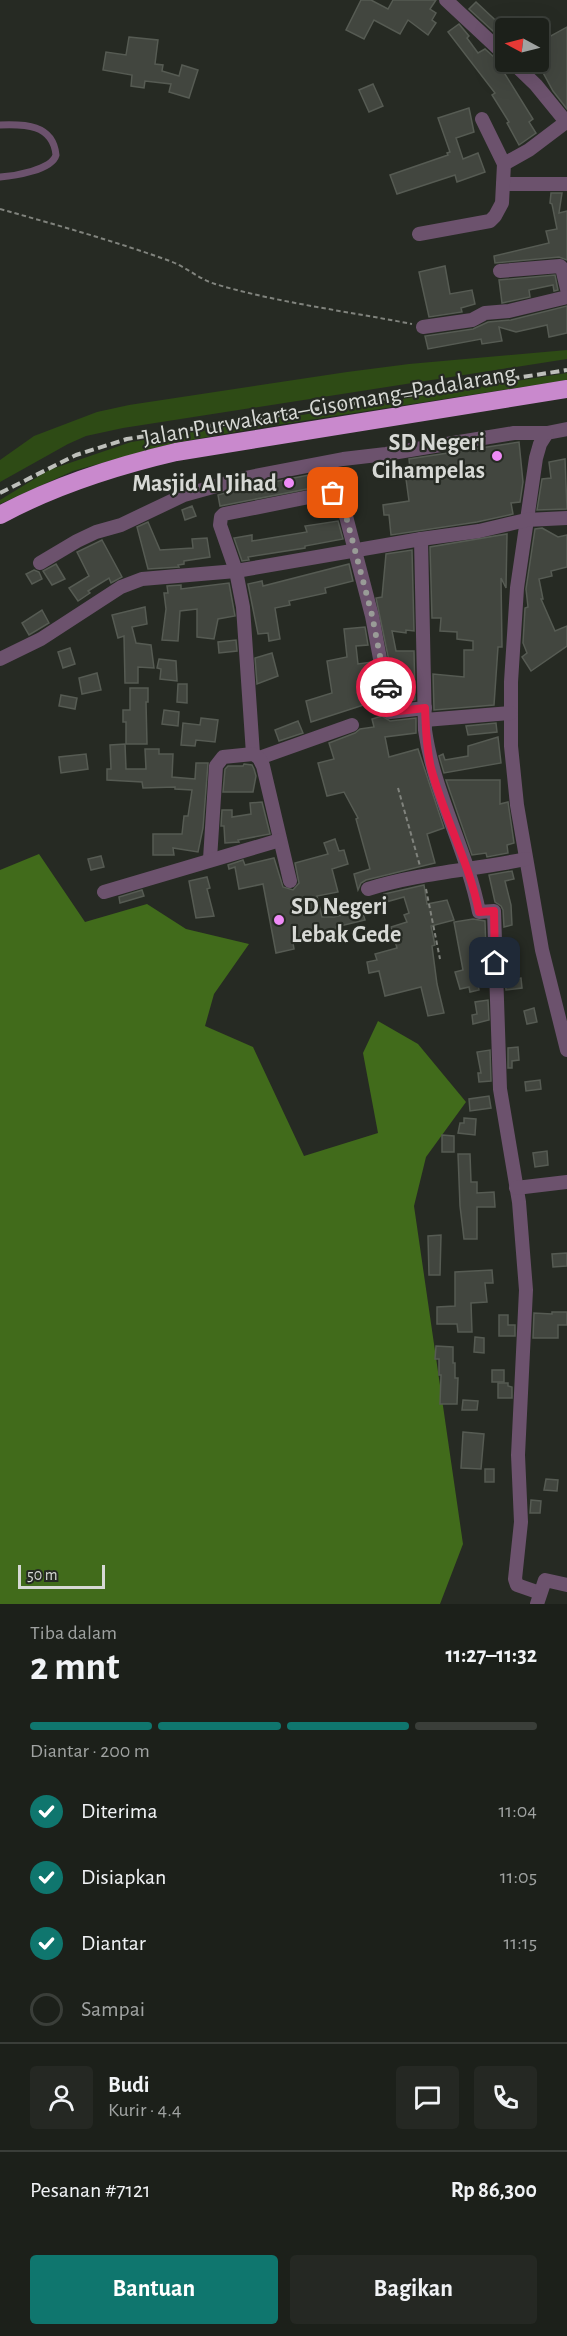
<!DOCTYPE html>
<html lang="id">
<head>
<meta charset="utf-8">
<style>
  body { margin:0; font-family:"Alegreya Sans",sans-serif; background:#252823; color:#f1f3f6; height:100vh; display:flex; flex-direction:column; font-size:22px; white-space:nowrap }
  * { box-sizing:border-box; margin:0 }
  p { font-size:20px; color:#a0a3a2 }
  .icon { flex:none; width:33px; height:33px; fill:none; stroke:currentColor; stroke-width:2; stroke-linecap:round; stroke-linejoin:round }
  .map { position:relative; height:1604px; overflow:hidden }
  .drawer { display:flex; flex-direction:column; background:#1c201a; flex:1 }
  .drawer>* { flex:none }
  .needle { width:39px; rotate:277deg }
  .controls { position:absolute; left:495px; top:18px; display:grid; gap:12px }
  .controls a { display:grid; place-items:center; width:54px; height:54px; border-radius:6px; background:#1c201a; box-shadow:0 6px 24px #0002,0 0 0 2px #3a3e39; font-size:30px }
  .scale { position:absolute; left:18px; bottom:15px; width:87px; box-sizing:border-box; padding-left:6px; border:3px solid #d7d9d5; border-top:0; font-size:16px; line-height:21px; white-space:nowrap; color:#d7d9d5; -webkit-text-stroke:4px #262a23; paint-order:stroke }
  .pin { position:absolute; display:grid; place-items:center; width:51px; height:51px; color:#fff; margin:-26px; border-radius:12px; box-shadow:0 3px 9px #0006 }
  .courier { position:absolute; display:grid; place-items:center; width:60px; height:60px; margin:-30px; border:4px solid #e11d48; border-radius:50%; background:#fff; color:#222; box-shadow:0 2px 8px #0007 }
  .headline em { font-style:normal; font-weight:700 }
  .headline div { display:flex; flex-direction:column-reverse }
  .headline { display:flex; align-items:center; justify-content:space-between; height:102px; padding:0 30px }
  h1 { font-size:39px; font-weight:700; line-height:45px }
  .bar { display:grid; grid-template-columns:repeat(4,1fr); gap:9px 6px; align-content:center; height:72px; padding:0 30px }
  .bar i { height:8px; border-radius:4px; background:#3a3e39 }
  .bar .active { background:#0f766e }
  .bar p { grid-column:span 4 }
  .line { display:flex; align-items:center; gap:15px; padding:0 30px; border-top:2px solid #3a3e39 }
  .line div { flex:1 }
  .round { display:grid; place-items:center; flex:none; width:63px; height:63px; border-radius:6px; background:#252823 }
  ol { padding:0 30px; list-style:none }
  li { display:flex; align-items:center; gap:18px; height:66px }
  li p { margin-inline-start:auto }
  li .icon { padding:6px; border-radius:50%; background:#0f766e; color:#fff; stroke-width:4 }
  li:last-child { color:#a0a3a2 }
  li i { width:33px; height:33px; border:3px solid #3a3e39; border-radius:50% }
  .cta { display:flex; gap:12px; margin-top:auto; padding:12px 30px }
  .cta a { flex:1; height:69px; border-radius:6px; background:#0f766e; color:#fff; font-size:24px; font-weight:700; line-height:69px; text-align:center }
  .cta a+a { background:#252823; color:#f1f3f6 }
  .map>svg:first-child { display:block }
  .green { fill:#2e4b15 }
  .forest { fill:#416b1b }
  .building { fill:#42463f; stroke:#565b53; stroke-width:1.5 }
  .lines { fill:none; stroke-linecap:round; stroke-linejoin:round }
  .path { stroke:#80837d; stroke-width:2; stroke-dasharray:4.5 3; stroke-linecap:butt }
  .lane { stroke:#6c526d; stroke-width:7 }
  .street { stroke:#6c526d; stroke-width:14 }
  .highway { stroke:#c989cd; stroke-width:18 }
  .rail { stroke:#bdbfba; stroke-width:4; stroke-dasharray:9 4.5; stroke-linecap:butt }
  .done { stroke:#999c97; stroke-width:6; stroke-dasharray:0 10.8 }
  .route { stroke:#e11d48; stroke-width:8 }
  .poi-dot { fill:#ef8bf7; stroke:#262a23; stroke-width:2 }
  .labels { text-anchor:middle; stroke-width:4.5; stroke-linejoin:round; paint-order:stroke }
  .street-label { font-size:24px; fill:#d7d9d5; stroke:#262a23 }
  .poi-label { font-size:24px; font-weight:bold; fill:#d7d9d5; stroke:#262a23; text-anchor:end }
</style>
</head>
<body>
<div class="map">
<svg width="567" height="1604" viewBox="0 0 567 1604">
  <rect width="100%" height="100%" fill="#262a23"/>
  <g class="green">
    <path d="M567 350V359L123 428 86 436 68 444 0 482V460L34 436 97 412 129 405 347 372 409 364Z"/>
    <path d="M567 373V380L257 428 174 443 73 471 0 504V500L49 470 131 442Z"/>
  </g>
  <path class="forest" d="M39 854 85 922 147 904 186 929 249 944 214 994 205 1026 253 1047 304 1156 378 1133 363 1053 378 1021 418 1044 466 1102 426 1157 414 1206 463 1544 440 1604H0V870Z"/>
  <g class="building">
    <path d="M361 0H371L388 9 393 0H436L430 9 436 13 432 20 436 23 428 35 408 20 400 34 374 20 364 39 346 30Z"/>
    <path d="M476 2 506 30V43L469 9Z"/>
    <path d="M459 24 469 36 467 38 478 53 485 49 495 58 533 119 529 122 536 133 519 145 507 123 509 122 492 95 495 93 448 32Z"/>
    <path d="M567 27V109L553 91 541 69 535 72 524 62H538V43Z"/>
    <path d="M129 37 158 40 155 64 163 65 162 71 179 76 182 65 198 70 189 98 169 92 171 84 145 81 144 88 131 86 132 75 103 70 106 52 126 55Z"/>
    <path d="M373 84 383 106 369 112 359 90Z"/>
    <path d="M469 108 474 132 456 138 463 159 478 153 485 172 457 182 455 175 397 194 390 175 448 155 447 153 450 152 438 118Z"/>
    <path d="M551 193H562L559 213 567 211V260L559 257 495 263 494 256 549 243 546 231 557 229 552 204 550 203Z"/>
    <path d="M445 266 450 294 472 290 475 304 461 308 462 312 429 317 419 272Z"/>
    <path d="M555 275 558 290 554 291 553 285 529 290 530 297 502 303 499 280Z"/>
    <path d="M567 306V333L549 337 547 325 516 332 499 327 502 341 482 344 481 339 428 349 425 336 473 329 488 322 511 320Z"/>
    <path d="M519 442 523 482 520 502 511 503 513 514 477 522 391 535 389 515H384L383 505 409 501 406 479H408L407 469H410L409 459Z"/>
    <path d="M565 459 567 509 537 510 542 479 551 478 549 462Z"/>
    <path d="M345 468 349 491 338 485V483L220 506 218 495 247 487Z"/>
    <path d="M192 506 196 516 185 520 182 510Z"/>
    <path d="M338 521 343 539 305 546V548L248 557 249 560 242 561 234 538 252 535V541L307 532 305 526Z"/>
    <path d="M148 522 160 550 193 548 192 539 207 538 210 557 184 561V564L178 565 179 567 148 569 137 527Z"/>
    <path d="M542 528 558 537 567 535V567L551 571 552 576 539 579 543 599H541L555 631 567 626V646L531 671 522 657 527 653 523 643 525 608 528 607 526 589 535 529Z"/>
    <path d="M507 534 506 588 501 578 502 647H498L494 705 434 710 433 674 464 677V650H473V641L457 639V632L440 631 441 618H432L430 547Z"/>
    <path d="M102 540 122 577 111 583 109 578 88 591 90 593 78 601 69 588 89 576 77 552Z"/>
    <path d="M412 550 414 631 406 630V633L392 631 396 651H414L415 700 410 701 406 691 396 695 376 598 382 597 386 554Z"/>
    <path d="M56 564 65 579 52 585 43 571Z"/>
    <path d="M349 564 353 581 325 588 326 593 289 601 290 605 275 608 280 639 269 641 268 633 258 634 248 584 262 581 263 586Z"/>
    <path d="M34 570 39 572 42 579 32 584 26 574Z"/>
    <path d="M229 583 235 616 218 619 214 639 197 637V609L180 611 178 641 162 640 166 609 164 593H168L167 586 181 585V589Z"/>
    <path d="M145 607 147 624 132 627 136 643 151 645 154 668 138 667V683H125L124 636 118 638 112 615Z"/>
    <path d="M42 610 49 623 29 635 22 623Z"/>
    <path d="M365 627 368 645 356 646 358 664 372 662 379 700 311 722 306 701 332 693 327 661 347 657 344 629Z"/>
    <path d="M236 640 237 651 219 653 218 642Z"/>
    <path d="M70 648 75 664 63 668 58 652Z"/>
    <path d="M272 653 278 676 257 684 255 658Z"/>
    <path d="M159 659 176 661 177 681 160 679 161 669 157 668Z"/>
    <path d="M97 673 101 690 82 694 79 678Z"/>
    <path d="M178 684H187V703L177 702Z"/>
    <path d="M130 688H148V702H146L147 744H126V722H123V710H130Z"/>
    <path d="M61 695 77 698 75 709 59 706Z"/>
    <path d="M164 710 179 712 178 726 162 724Z"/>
    <path d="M382 716 390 721 416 718V733L385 737 389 757 418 749 444 828 427 834 435 863 366 880 361 883 358 890 354 874 370 869 356 819 358 818 344 792 327 796 318 763 334 759 329 743 355 733 360 729 374 727 372 719Z"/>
    <path d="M201 718 218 720 215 742 196 740 195 746 181 745 183 723 200 725Z"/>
    <path d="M298 721 303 733 279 741 275 730Z"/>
    <path d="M496 723 497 732 468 735 466 726Z"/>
    <path d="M498 737 501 763 444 773 439 756 443 754 445 760 468 756V746Z"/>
    <path d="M125 744 126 769H146L145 749H159V754H173L172 777 195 779 196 763H208L203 828 198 852 173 848 174 855H153V834H182L184 816H188L192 790 175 789V787L143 788 142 782 107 780V769H111L110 745Z"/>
    <path d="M86 754 88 769 61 773 59 757Z"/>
    <path d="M244 764 252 765 254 769 256 776 253 792H223L225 769 228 766H243Z"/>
    <path d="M446 780H500V804L508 802 514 843 507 845 508 853 487 857 486 853 472 855Z"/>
    <path d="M262 802 270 834 238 840 239 842 225 843 224 826H221L222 810H232V817L251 814 250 803Z"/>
    <path d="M335 839 339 851 344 850 348 864 332 869 338 892 317 896 322 917H334L362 910 365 920 336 927 339 939 330 941 328 937H320L293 943 294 949 276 953 263 884 239 889 235 867 229 869 228 865 243 860 245 865 274 858 283 887 293 890 299 883 295 863 328 854 324 843Z"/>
    <path d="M101 856 104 867 91 870 88 859Z"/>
    <path d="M512 871 514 879 505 881 511 905 512 925 504 927 503 910 501 906 495 902 489 875Z"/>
    <path d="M207 877 210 888 207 889 214 916 196 918 189 881Z"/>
    <path d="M424 885 427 904 447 900 454 920 431 926 435 945 432 946 437 984 444 1013 428 1016 421 987 385 996 379 971 369 973 367 962 377 960 375 954 397 948 391 927 407 922 404 915 409 913 404 897 386 902 384 894Z"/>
    <path d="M142 890 144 896 120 903 119 897Z"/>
    <path d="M473 919 485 921 487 982 478 984 479 990 470 992 469 987 460 989 455 972 463 970 454 922Z"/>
    <path d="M521 978 522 988 506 990 505 980Z"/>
    <path d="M488 1000 489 1020 473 1024 472 1015 477 1014 475 1002Z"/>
    <path d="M534 1008 537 1022 527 1024 524 1011Z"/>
    <path d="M518 1047 519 1060 512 1061V1068H508V1048Z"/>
    <path d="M490 1050 491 1081 479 1082 478 1073H481L477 1052Z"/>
    <path d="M540 1080 541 1089 526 1091 525 1082Z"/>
    <path d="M489 1096 491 1108 470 1111 469 1099Z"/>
    <path d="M464 1118 476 1119 475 1135 458 1133 460 1123H464Z"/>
    <path d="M442 1135 454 1136V1152H442Z"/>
    <path d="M547 1151 548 1165 535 1167 533 1153Z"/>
    <path d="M458 1154H470L471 1182H477V1193L494 1192 495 1207H477V1239H464L460 1206Z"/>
    <path d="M441 1235 440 1275H429L428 1236Z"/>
    <path d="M567 1253V1266L553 1267 552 1254Z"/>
    <path d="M492 1270 493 1283H485L487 1302 471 1303 472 1332H458L457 1324H437V1307L455 1306V1272Z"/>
    <path d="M552 1312H567V1325H558V1338H533L534 1313 552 1314Z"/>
    <path d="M499 1315H508V1325H515V1336H499Z"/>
    <path d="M475 1337 484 1338V1353L474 1352Z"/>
    <path d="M436 1346 453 1347V1363H455V1378H458L457 1404H440L441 1375H439V1359H435Z"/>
    <rect x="492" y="1370" width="12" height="12"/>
    <path d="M498 1383H508V1386L512 1387V1398H498Z"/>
    <path d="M463 1400 478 1401 477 1410H462Z"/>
    <path d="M463 1432 484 1434 481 1469 461 1468Z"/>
    <rect x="485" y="1469" width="9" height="13"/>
    <path d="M546 1479 558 1480 557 1491 544 1490Z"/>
    <path d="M531 1500 541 1501 540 1513H530Z"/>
  </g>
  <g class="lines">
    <g class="path">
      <path d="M0 209C57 225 114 241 170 261 186 267 199 279 215 284 279 303 346 311 412 324"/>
      <path d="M398 788 420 866"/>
      <path d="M426 889 440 959"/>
    </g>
    <path class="lane" d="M0 125C24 124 53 124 56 155 52 170 14 176 0 177"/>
    <g class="street">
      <path d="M446 0 506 56"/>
      <path d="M512 62 536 85 567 123"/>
      <path d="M482 119 504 164"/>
      <path d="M503 184H567"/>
      <path d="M419 234 490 221 495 216 502 203 504 164 529 150 566 122"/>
      <path d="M500 271 560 266 562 268 567 289"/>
      <path d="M423 327 472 320 485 313 509 311 567 297"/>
      <path d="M567 429 547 433 540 444 536 458 517 588 511 682V746L517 805 542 950 567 1050"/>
      <path d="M421 539 425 730C434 794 467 850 479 912L494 911 500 1089 519 1202 526 1290 518 1455 521 1522 515 1579 517 1585 540 1593"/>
      <path d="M40 563 77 541 96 532 121 525 184 495 245 478 343 459 386 454 514 433H547"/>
      <path d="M0 659 41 639 121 587 142 579 236 571 421 539 479 531 526 520 567 518"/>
      <path d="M425 720 511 713"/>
      <path d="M253 754 243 607 236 571 220 525 221 517 224 514 329 493 336 494 341 497 372 616 390 712 425 708"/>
      <path d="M259 758 352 725"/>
      <path d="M210 859 216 766 223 757 253 754 259 758 263 766 290 881"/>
      <path d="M368 889C419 873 473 870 526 859"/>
      <path d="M104 892 280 840"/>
      <path d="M516 1188 567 1182"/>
      <path d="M537 1604 545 1580 567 1585"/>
    </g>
    <path class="highway" d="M0 515C54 486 116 466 176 452L567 389"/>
    <path class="rail" d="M0 493 76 455 127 439 567 370"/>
  </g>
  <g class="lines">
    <path class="done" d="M333 493 341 497 372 615 386 687"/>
    <path class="route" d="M386 687 390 712 425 708C426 729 426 748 431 768 444 817 469 862 479 912L494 911 495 963"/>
  </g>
  <g class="poi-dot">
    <circle cx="497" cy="456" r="6"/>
    <circle cx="289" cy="483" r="6"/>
    <circle cx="279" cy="920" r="6"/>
  </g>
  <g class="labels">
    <g class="street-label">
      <text transform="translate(329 405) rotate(-10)" y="8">Jalan Purwakarta–Cisomang–Padalarang</text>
    </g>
    <g class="poi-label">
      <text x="485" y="450">SD Negeri<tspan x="485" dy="28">Cihampelas</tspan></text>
      <text x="277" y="491">Masjid Al Jihad</text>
      <text x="291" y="914" text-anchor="start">SD Negeri<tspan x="291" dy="28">Lebak Gede</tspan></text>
    </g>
  </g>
</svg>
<div class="controls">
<a><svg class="needle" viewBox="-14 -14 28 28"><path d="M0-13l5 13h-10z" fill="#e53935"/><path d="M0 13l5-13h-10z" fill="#a0a3a2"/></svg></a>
</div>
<div class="scale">50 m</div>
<div class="pin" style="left:333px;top:493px;background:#ea580c"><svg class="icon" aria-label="bag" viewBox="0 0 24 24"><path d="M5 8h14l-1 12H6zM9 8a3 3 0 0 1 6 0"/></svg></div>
<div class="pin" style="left:495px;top:963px;background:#1f2937"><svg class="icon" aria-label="home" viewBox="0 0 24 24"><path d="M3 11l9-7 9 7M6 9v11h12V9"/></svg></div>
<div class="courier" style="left:386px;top:687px"><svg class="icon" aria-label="car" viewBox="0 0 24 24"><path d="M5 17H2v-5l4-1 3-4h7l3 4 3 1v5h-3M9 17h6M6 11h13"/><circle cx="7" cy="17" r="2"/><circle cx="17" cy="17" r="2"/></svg></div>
</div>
<section class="drawer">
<div class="headline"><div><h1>2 mnt</h1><p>Tiba dalam</p></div><em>11:27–11:32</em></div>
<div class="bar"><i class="active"></i><i class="active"></i><i class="active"></i><i></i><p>Diantar · 200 m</p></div>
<ol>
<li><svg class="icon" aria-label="check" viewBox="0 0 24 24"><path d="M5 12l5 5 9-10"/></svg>Diterima<p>11:04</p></li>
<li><svg class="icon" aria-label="check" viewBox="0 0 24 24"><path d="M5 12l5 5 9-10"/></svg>Disiapkan<p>11:05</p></li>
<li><svg class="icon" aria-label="check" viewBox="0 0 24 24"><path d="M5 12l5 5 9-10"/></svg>Diantar<p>11:15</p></li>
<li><i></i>Sampai</li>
</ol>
<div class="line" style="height:108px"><a class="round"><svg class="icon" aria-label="person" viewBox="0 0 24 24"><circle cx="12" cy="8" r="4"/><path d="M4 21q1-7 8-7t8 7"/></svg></a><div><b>Budi</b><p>Kurir · 4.4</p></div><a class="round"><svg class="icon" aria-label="chat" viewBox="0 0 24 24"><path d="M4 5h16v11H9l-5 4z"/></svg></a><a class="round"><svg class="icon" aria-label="phone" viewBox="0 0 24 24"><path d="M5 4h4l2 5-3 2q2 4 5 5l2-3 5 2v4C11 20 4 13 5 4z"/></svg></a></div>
<div class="line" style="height:78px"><div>Pesanan #7121</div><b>Rp 86,300</b></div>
<div class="cta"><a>Bantuan</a><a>Bagikan</a></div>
</section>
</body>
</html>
